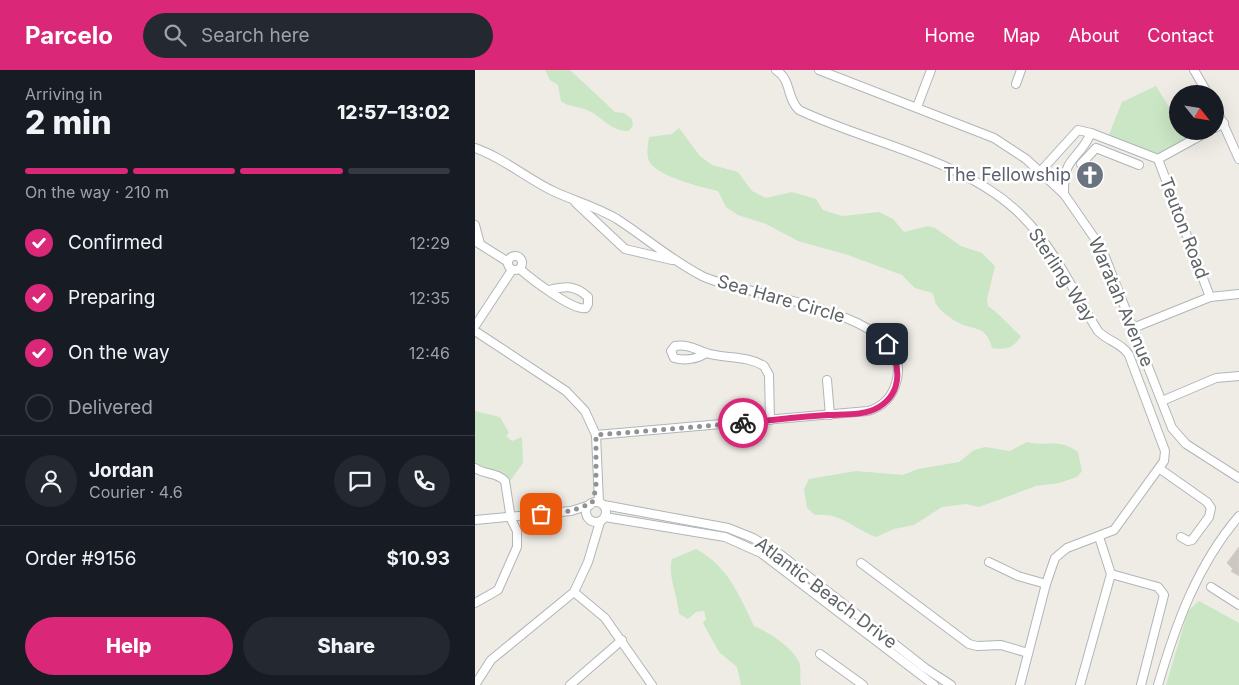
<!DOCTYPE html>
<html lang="en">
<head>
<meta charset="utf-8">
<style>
  body { margin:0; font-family:Inter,sans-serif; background:#242831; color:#f1f3f6; height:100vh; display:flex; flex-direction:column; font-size:19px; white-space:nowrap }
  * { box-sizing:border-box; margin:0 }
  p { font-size:16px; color:#9ea1a6 }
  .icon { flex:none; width:28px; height:28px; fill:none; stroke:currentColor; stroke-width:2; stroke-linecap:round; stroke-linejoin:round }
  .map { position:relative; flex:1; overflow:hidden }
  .side { display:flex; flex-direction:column; background:#171b24; width:475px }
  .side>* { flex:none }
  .needle { width:32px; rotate:120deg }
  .fabs { position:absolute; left:694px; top:15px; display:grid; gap:10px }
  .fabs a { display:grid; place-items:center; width:55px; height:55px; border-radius:50%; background:#171b24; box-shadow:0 5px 20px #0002; font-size:25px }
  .pin { position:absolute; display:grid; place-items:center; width:42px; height:42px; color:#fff; margin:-21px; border-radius:10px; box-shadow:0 2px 8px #0006 }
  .courier { position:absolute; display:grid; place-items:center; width:50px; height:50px; margin:-25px; border:4px solid #db2777; border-radius:50%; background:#fff; color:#222; box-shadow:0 1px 6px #0007 }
  .head em { font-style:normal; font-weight:800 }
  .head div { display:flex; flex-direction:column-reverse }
  .head { display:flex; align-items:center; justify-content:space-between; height:85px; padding:0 25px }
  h1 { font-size:32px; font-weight:800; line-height:38px }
  .bar { display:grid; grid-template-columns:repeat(4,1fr); gap:8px 5px; align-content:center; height:60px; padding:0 25px }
  .bar i { height:6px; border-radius:4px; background:#363941 }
  .bar .selected { background:#db2777 }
  .bar p { grid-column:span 4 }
  .line { display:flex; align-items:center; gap:12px; padding:0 25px; border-top:1px solid #363941 }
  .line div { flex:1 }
  .round { display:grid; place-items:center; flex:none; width:52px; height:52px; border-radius:26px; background:#242831 }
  ol { padding:0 25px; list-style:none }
  li { display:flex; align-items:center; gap:15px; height:55px }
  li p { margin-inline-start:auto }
  li .icon { padding:5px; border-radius:50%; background:#db2777; color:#fff; stroke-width:4 }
  li:last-child { color:#9ea1a6 }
  li i { width:28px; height:28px; border:2px solid #363941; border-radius:50% }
  .action { display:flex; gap:10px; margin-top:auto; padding:10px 25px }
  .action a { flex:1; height:58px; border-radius:30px; background:#db2777; color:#fff; font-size:20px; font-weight:800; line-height:58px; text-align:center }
  .action a+a { background:#242831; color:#f1f3f6 }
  header { display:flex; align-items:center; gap:30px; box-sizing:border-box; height:70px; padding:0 25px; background:#db2777; color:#fff }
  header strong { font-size:24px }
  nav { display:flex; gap:28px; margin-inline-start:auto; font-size:18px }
  .search { width:350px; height:45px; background:#242831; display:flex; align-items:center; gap:12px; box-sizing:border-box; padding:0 18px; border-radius:28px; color:#9ea1a6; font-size:19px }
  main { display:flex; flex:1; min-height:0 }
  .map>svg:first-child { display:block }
  .green { fill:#cae6c4 }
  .building { fill:#cbc7c3; stroke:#d4ccc4 }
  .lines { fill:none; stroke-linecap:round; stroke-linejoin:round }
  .minor-casing { stroke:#b1b5b8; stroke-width:10 }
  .minor { stroke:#fff; stroke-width:8 }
  .done { stroke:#919393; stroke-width:5; stroke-dasharray:0 9 }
  .route { stroke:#db2777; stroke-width:6 }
  .labels { text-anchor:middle; stroke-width:5; stroke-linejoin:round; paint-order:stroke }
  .worship-label { font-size:18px; fill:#5b616d; stroke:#fff; text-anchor:end }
  .street-label { font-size:18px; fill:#5e6366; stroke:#fff }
</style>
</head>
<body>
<header>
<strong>Parcelo</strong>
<div class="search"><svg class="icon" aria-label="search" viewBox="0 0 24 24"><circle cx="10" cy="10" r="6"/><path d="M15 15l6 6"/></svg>Search here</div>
<nav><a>Home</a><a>Map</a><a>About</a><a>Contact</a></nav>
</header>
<main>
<section class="side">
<div class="head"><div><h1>2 min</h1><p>Arriving in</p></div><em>12:57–13:02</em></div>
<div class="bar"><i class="selected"></i><i class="selected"></i><i class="selected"></i><i></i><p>On the way · 210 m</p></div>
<ol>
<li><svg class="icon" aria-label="check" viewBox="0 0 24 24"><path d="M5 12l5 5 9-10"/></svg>Confirmed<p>12:29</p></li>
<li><svg class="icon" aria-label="check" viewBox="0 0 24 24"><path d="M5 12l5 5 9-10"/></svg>Preparing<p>12:35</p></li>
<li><svg class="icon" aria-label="check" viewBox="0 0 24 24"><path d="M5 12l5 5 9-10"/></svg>On the way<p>12:46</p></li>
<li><i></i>Delivered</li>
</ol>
<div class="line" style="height:90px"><a class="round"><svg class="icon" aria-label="person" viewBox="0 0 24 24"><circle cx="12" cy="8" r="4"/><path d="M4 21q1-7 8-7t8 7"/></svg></a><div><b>Jordan</b><p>Courier · 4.6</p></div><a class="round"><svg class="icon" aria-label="chat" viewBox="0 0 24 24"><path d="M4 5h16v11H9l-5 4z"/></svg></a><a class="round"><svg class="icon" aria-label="phone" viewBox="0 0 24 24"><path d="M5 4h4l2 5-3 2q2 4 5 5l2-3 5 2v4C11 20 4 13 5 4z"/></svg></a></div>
<div class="line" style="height:65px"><div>Order #9156</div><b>$10.93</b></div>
<div class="action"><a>Help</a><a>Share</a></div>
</section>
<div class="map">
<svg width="764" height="615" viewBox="0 0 764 615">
  <rect width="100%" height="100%" fill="#efece6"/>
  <g class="green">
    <path d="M70 0H95L140 42 149 43 157 49 158 55 154 61C136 62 127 46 112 40 103 36 93 37 86 31L83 15 75 10Z"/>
    <path d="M681 16 700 47 702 61H708L713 69 685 84H678L633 67 647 32Z"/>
    <path d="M204 58 225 86 237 95 263 102 277 121 291 128 317 122 341 129 348 140 367 146 404 142 418 149 429 162 453 156 460 158 486 176 507 183 520 196 512 229 513 236C526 245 534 256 546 266 539 278 530 280 517 278 511 254 498 261 482 252 476 249 464 240 461 234 459 230 460 227 457 223L440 218 427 205 373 185 323 171 291 154 263 145 251 137 243 121C227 117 182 107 174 91 171 84 173 74 174 67L197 64Z"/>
    <path d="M0 341 25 347 34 363 31 366 37 371 47 367 48 393 35 411 29 404 0 399Z"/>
    <path d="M552 372C572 377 584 368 603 382L607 401 602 407 584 413 561 416 504 437 491 434 467 437 439 455 419 459 401 467C378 458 365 442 340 445L332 438 329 419 334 409 381 401 428 405 443 399 484 392 499 380 510 377 535 381Z"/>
    <path d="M221 479C253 496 264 525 279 556 293 562 317 577 324 592 327 598 324 608 326 615H266L262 597 244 582 228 553 231 549 229 541 221 542 213 549 204 544C203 526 192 505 197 489Z"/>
    <path d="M724 531 764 553V615H691L713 541Z"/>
  </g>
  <path class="building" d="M764 477V506L756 501 758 499 752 493Z"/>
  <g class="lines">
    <g class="minor-casing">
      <g id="minor">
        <path d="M301 0C317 10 311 28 324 40 395 74 493 90 548 147 580 179 599 223 623 261 632 271 647 273 654 285L690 381 689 391 639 460 592 478 580 488 571 514 545 615"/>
        <path d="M344 0 519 68 551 89 589 124 627 179 697 358 711 374 764 408"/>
        <path d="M719 0 733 24"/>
        <path d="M541 14 546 0"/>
        <path d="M740 36 764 89"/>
        <path d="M442 37 456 0"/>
        <path d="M740 58 749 53"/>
        <path d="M0 78C29 88 52 109 80 122 100 131 122 137 142 149 170 167 196 190 227 206 268 227 444 239 421 313 417 327 407 337 393 341L121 365 124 432"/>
        <path d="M683 89 735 227"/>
        <path d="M606 94 621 78 664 95"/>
        <path d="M564 103 603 60 616 63 683 89 734 61"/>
        <path d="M589 124C588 85 603 92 616 63"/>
        <path d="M101 133 150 179 197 190"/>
        <path d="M0 155 5 174"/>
        <path d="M0 171 33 192"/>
        <circle cx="40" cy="193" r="7"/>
        <path d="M45 199C55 208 99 242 111 238L113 234V227C100 215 91 216 74 220"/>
        <path d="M0 256 37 200"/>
        <path d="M658 258 735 227 764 224"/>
        <path d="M0 261 91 321 110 341 121 365"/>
        <path d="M231 283C222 289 210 291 199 288L196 281 200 276C212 274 220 279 231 283 250 289 271 285 289 296L294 305 295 350"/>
        <path d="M352 310 355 345"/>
        <path d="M687 331 741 308 764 306"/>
        <path d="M0 398C10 405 22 402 30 411L36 449 42 461V477L23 520 0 533"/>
        <path d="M685 399 732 432 736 438 734 447 717 470 713 471 706 467"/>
        <circle cx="121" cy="442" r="10"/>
        <path d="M129 435 253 458 278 468 306 485 450 598 476 615"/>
        <path d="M130 447 250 467 286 483 459 615"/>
        <path d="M0 450 96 441 115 435"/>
        <path d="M514 492 543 506 571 514"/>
        <path d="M386 493 494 574 502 576 526 575 553 583"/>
        <path d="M636 504 683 517 689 525 666 615"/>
        <path d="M736 517 764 535"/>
        <path d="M99 522 130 548 177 615"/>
        <path d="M345 584 388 615"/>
        <path d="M0 615 16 590 99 522 113 492 125 452"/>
        <path d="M95 615 147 570"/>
        <path d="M605 615 636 504 624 467"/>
        <path d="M683 615C701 554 722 495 764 446"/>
      </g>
    </g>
    <use href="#minor" class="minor"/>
  </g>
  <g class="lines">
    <path class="done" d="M66 444 96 441 117 433 121 418V365L268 353"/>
    <path class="route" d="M268 353C296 350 324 347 352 345 368 344 389 346 404 337 428 322 426 294 412 274"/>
  </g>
  <defs>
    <g id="church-disc" transform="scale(1.4375)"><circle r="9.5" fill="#6b7280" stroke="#fff"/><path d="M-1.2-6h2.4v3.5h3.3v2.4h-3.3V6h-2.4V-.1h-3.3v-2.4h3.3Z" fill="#fff"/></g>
  </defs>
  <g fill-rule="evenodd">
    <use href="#church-disc" x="615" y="105"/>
  </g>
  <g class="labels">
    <g class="worship-label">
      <text x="596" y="111">The Fellowship</text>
    </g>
    <g class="street-label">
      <text transform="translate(709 158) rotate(69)" y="6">Teuton Road</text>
      <text transform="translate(587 205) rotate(57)" y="6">Sterling Way</text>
      <text transform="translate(306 229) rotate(16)" y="6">Sea Hare Circle</text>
      <text transform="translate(646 232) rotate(67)" y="6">Waratah Avenue</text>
      <text transform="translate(351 523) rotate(37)" y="6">Atlantic Beach Drive</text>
    </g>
  </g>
</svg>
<div class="fabs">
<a><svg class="needle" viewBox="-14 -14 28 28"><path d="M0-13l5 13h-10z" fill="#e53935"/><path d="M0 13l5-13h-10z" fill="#9ea1a6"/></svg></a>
</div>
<div class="pin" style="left:66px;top:444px;background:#ea580c"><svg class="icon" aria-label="bag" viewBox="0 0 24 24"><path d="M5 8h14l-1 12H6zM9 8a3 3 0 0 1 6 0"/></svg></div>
<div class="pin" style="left:412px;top:274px;background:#1f2937"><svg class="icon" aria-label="home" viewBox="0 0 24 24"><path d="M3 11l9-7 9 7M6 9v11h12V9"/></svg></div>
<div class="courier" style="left:268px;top:353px"><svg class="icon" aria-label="bike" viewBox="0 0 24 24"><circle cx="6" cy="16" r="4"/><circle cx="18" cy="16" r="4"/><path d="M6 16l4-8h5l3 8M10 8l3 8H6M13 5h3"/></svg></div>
</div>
</main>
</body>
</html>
